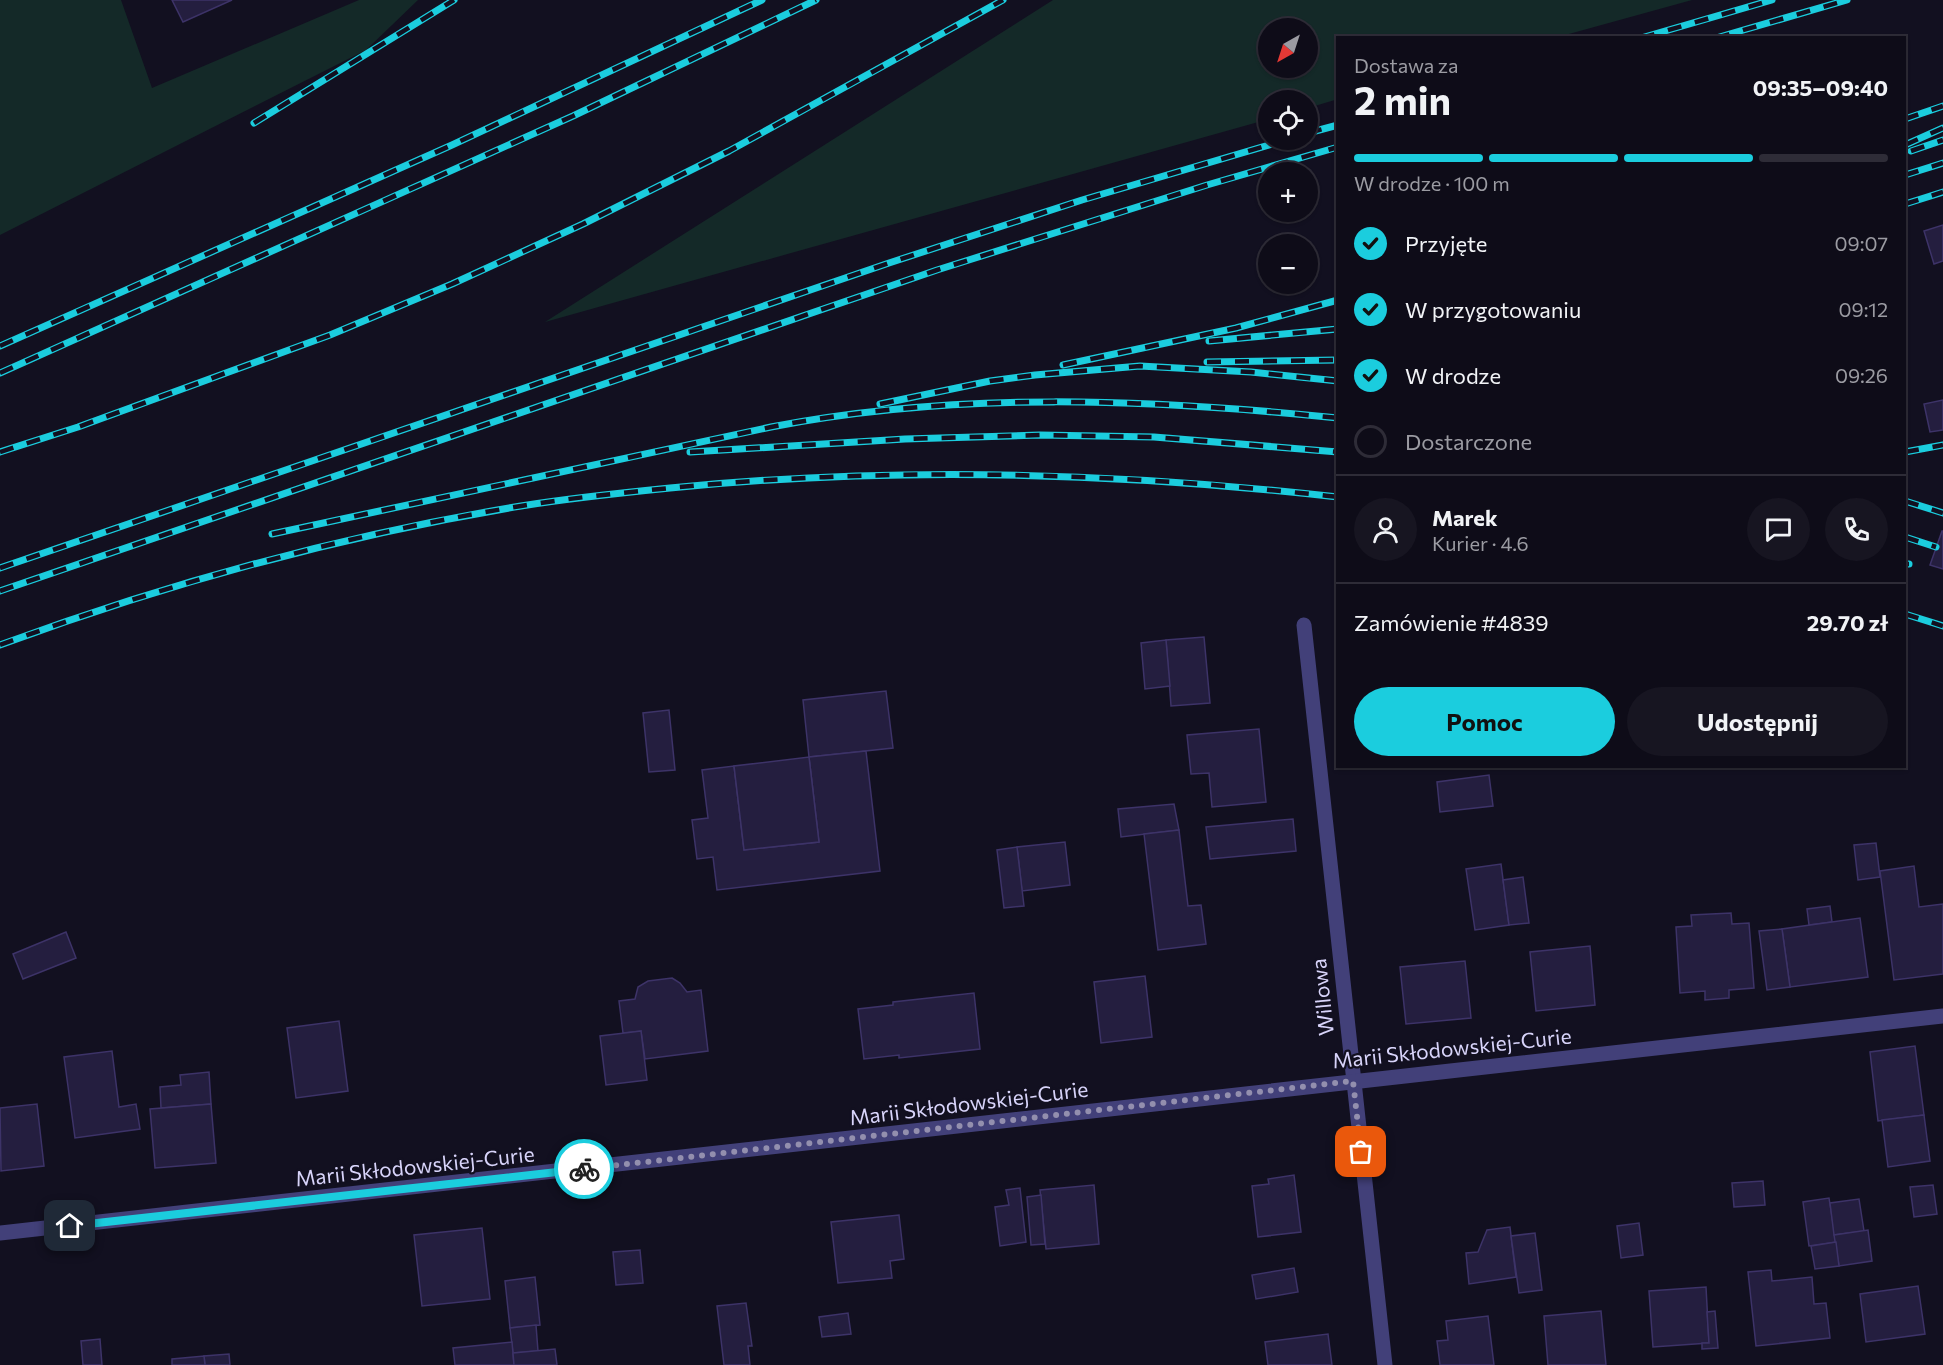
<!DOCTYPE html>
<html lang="pl">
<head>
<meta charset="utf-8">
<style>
  body { margin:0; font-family:Commissioner,sans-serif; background:#171521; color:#f1f3f6; height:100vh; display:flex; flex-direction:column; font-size:22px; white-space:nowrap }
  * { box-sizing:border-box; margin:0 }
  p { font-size:20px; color:#9b9ba2 }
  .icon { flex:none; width:33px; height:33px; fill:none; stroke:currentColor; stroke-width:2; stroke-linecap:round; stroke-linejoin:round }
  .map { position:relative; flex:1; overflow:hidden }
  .panel { position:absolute; left:1336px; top:36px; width:570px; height:732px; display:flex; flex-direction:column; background:#0e0c18; border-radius:0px; box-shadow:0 2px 4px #0004,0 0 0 2px #2e2c37 }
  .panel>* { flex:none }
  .needle { width:39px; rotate:219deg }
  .fabs { position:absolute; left:1258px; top:18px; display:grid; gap:12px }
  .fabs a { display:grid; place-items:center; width:60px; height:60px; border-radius:50%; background:#0e0c18; box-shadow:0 2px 4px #0004,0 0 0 2px #2e2c37; font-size:30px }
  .pin { position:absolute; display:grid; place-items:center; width:51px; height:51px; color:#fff; margin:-26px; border-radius:12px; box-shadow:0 3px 9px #0006 }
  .courier { position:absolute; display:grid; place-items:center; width:60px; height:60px; margin:-30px; border:4px solid #1bcdde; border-radius:50%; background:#fff; color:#222; box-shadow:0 2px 8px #0007 }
  .summary em { font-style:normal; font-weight:700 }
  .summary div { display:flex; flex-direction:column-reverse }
  .summary { display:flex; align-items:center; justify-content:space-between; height:102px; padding:0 18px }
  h1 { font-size:39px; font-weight:700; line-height:45px }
  .bar { display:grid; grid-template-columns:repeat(4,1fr); gap:9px 6px; align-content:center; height:72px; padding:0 18px }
  .bar i { height:8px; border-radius:4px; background:#2e2c37 }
  .bar .current { background:#1bcdde }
  .bar p { grid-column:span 4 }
  .line { display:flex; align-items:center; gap:15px; padding:0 18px; border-top:2px solid #2e2c37 }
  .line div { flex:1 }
  .round { display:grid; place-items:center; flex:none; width:63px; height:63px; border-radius:32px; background:#171521 }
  ol { padding:0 18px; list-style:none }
  li { display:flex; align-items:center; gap:18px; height:66px }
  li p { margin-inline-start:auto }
  li .icon { padding:6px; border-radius:50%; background:#1bcdde; color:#111; stroke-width:4 }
  li:last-child { color:#9b9ba2 }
  li i { width:33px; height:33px; border:3px solid #2e2c37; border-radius:50% }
  .button { display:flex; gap:12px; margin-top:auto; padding:12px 18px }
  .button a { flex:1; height:69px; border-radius:36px; background:#1bcdde; color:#111; font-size:24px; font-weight:700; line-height:69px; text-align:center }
  .button a+a { background:#171521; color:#f1f3f6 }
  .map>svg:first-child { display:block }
  .green { fill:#142928; fill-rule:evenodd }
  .building { fill:#241e3f; stroke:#3d3368; stroke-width:1.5 }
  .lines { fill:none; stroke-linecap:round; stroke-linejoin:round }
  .minor { stroke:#424079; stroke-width:15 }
  .rail-casing { stroke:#1bcdde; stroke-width:7 }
  .rail { stroke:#121020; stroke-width:4.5; stroke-dasharray:14; stroke-linecap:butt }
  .done { stroke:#938fae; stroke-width:6; stroke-dasharray:0 10.8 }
  .route { stroke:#1bcdde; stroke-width:8 }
  .labels { text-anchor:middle; stroke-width:4.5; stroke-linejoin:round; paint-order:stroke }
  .street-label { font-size:21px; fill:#d8d4fa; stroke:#121020 }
</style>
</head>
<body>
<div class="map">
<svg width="1943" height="1365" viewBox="0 0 1943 1365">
  <rect width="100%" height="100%" fill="#121020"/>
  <g class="green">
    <path d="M0 0H121L152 88 359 0H418L366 50 0 235Z"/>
    <path d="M1053 0H1692L1558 37 1338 38V99L1308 108V100H1269V119L545 322ZM1269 28H1308V68H1269Z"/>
  </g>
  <g class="building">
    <path d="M172 0H232L183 22Z"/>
    <path d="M1943 225V261L1934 264 1924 231Z"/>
    <path d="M1943 400V430L1930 432 1924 404Z"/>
    <path d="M1942 531H1943V569L1930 565Z"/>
    <path d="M1204 637 1210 703 1171 706 1166 640Z"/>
    <path d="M1166 640 1170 686 1145 689 1141 643Z"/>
    <path d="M886 691 893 748 809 757 803 700Z"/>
    <path d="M669 710 675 770 649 772 643 713Z"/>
    <path d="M1259 729 1266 802 1212 807 1209 773 1191 774 1187 735Z"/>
    <path d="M866 751 880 871 717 890 713 857 697 859 692 820 708 818 702 770 734 766 744 850 819 842 809 757Z"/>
    <path d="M809 757 819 842 744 850 734 766Z"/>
    <path d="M1489 775 1493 806 1440 812 1437 782Z"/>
    <path d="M1174 804 1179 830 1121 837 1118 809Z"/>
    <path d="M1293 819 1296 851 1210 859 1206 827Z"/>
    <path d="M1179 830 1188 906 1201 905 1206 944 1158 950 1144 834Z"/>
    <path d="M1065 842 1070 885 1022 891 1017 847Z"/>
    <path d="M1876 843 1880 877 1858 880 1854 845Z"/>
    <path d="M1017 847 1024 906 1004 908 997 850Z"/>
    <path d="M1501 864 1509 925 1475 930 1466 869Z"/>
    <path d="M1914 866 1919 907 1943 904V974L1894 980 1880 871Z"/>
    <path d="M1523 877 1529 923 1509 925 1503 880Z"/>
    <path d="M1830 906 1832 922 1809 925 1807 909Z"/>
    <path d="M1731 913 1732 924 1749 923 1754 988 1729 990V998L1705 1000V991L1680 993 1676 927 1692 926 1691 915Z"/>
    <path d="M1860 918 1868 977 1790 987 1782 929Z"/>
    <path d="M1782 929 1790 987 1767 990 1759 931Z"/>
    <path d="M66 932 76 958 23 979 13 954Z"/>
    <path d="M1590 946 1595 1005 1536 1011 1530 952Z"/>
    <path d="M1465 961 1471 1018 1406 1024 1400 967Z"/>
    <path d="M1145 976 1152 1037 1101 1043 1094 982Z"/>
    <path d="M672 978 680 983 687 992 701 990 708 1051 645 1059 641 1031 623 1033 619 1001 635 999 638 987 648 981Z"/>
    <path d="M974 993 980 1049 899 1058V1055L864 1059 858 1009 893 1005V1002Z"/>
    <path d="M339 1021 348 1091 296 1098 287 1028Z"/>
    <path d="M641 1031 647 1080 606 1085 600 1036Z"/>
    <path d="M1915 1046 1924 1115 1878 1121 1870 1052Z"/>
    <path d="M112 1051 119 1107 136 1104 140 1129 75 1138 64 1057Z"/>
    <path d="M209 1072 211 1104 161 1108 160 1087 181 1085 180 1075Z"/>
    <path d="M37 1104 44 1166 1 1171 0 1108Z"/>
    <path d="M211 1104 216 1163 155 1168 150 1109Z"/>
    <path d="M1924 1115 1930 1161 1888 1167 1882 1120Z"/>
    <path d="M1294 1175 1301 1232 1258 1237 1252 1186 1269 1184 1268 1179Z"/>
    <path d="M1763 1181 1765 1205 1734 1207 1732 1183Z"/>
    <path d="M1094 1185 1099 1244 1046 1249 1040 1190Z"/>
    <path d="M1933 1185 1937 1214 1914 1217 1910 1187Z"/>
    <path d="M1020 1188 1026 1242 1000 1246 995 1207 1009 1205 1006 1190Z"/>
    <path d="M1041 1195 1045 1244 1031 1245 1027 1197Z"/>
    <path d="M1829 1198 1836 1242 1809 1246 1803 1202Z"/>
    <path d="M1859 1199 1864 1231 1834 1235 1830 1203Z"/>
    <path d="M899 1215 904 1259 890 1261 892 1278 838 1283 831 1222Z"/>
    <path d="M1639 1223 1643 1255 1621 1258 1617 1226Z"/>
    <path d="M1510 1227 1516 1277 1469 1284 1466 1253 1478 1252 1487 1230Z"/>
    <path d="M482 1228 490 1299 422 1306 414 1235Z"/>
    <path d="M1868 1230 1872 1261 1839 1266 1834 1235Z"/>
    <path d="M1535 1233 1542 1290 1519 1293 1511 1236Z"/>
    <path d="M1836 1242 1839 1266 1815 1269 1811 1246Z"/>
    <path d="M640 1250 643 1283 616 1285 613 1252Z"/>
    <path d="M1294 1268 1298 1292 1256 1299 1252 1275Z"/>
    <path d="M1771 1270 1772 1281 1812 1277 1814 1304 1826 1303 1830 1338 1756 1346 1748 1272Z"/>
    <path d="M535 1277 540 1325 510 1328 505 1281Z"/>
    <path d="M1918 1286 1925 1334 1866 1342 1860 1294Z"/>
    <path d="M1706 1287 1709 1343 1653 1347 1649 1291Z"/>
    <path d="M746 1303 752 1346H748L750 1365H724L717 1306Z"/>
    <path d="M1601 1311 1606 1365H1548L1544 1316Z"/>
    <path d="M1715 1311 1718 1348 1702 1349V1343H1709L1707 1312Z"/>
    <path d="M848 1313 851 1334 822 1337 819 1317Z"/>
    <path d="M1488 1316 1494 1365H1440L1437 1341 1448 1340 1446 1321Z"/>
    <path d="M536 1325 538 1351 513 1353 510 1328Z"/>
    <path d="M1328 1334 1332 1365H1268L1265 1342Z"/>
    <path d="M100 1339 102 1365H83L81 1341Z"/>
    <path d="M512 1342 514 1365H455L453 1348Z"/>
    <path d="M555 1349 557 1365H514L513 1353Z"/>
    <path d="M229 1354 230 1365H205L204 1356Z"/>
    <path d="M204 1356 205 1365H172V1359Z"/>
  </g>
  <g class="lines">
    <g class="minor">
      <path d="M1304 625 1385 1365"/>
      <path d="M0 1233 1943 1016"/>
    </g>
    <g class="rail-casing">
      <g id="rail">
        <path d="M1641 38 1772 0"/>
        <path d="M1716 38 1847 0"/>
        <path d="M1905 119 1943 106"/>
        <path d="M254 123 454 0"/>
        <path d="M1308 133 1338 125"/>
        <path d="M1905 145 1943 128"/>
        <path d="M1911 151 1943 140"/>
        <path d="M1905 175 1943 163"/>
        <path d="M1905 204 1943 192"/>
        <path d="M1209 341 1338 329"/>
        <path d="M0 346 452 145 762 0"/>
        <path d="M1207 362 1338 360"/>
        <path d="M1063 365 1236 328 1338 300"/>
        <path d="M0 373 573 116 816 0"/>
        <path d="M880 404 990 381 1035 375 1140 366 1251 372 1338 381"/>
        <path d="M0 452 78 427 330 335 452 284 583 224 729 151 1003 0"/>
        <path d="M690 452 905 439 1040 435 1154 437 1338 452"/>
        <path d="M1905 452 1943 445"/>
        <path d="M1905 501 1943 513"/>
        <path d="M272 534 771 427C957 391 1150 399 1338 418"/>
        <path d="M1905 537 1936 547"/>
        <path d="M1905 564H1909"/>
        <path d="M0 568 889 263 1082 200 1286 140"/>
        <path d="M0 591 937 270 1207 185 1338 147"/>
        <path d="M1905 614 1943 626"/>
        <path d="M0 645C169 583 344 535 521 506 570 498 620 493 670 488 892 466 1116 472 1338 497"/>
      </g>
    </g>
    <use href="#rail" class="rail"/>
  </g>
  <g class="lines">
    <path class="done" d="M584 1169 1353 1081 1361 1152"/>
    <path class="route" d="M70 1226 584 1169"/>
  </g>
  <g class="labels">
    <g class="street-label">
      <text transform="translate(1323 997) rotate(-96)" y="7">Willowa</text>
      <text transform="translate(1452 1049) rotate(-6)" y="7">Marii Skłodowskiej-Curie</text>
      <text transform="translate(969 1104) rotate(-7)" y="7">Marii Skłodowskiej-Curie</text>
      <text transform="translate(415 1167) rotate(-6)" y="7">Marii Skłodowskiej-Curie</text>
    </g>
  </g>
</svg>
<div class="fabs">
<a><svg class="needle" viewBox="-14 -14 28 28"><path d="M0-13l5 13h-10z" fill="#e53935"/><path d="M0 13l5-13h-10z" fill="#9b9ba2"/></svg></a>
<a><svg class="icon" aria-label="locate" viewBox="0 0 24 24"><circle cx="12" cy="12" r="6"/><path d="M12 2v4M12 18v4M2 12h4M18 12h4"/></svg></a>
<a>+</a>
<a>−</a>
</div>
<div class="pin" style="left:1361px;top:1152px;background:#ea580c"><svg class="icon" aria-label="bag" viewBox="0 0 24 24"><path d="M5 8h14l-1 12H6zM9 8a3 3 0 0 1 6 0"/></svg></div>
<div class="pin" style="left:70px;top:1226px;background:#1f2937"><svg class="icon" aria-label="home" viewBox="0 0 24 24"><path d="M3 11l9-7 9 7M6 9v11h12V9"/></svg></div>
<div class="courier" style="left:584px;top:1169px"><svg class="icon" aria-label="bike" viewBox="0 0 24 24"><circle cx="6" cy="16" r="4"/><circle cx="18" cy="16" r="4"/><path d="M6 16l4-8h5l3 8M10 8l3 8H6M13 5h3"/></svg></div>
<section class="panel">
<div class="summary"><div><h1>2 min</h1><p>Dostawa za</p></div><em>09:35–09:40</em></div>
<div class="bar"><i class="current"></i><i class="current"></i><i class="current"></i><i></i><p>W drodze · 100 m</p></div>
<ol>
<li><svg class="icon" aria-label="check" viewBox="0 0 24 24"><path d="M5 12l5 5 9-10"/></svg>Przyjęte<p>09:07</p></li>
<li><svg class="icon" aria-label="check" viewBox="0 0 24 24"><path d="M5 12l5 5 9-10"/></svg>W przygotowaniu<p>09:12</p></li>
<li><svg class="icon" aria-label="check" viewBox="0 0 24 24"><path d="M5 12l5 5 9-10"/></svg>W drodze<p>09:26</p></li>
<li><i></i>Dostarczone</li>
</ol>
<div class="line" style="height:108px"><a class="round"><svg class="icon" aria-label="person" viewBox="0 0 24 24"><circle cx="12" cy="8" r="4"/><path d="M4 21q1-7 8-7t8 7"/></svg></a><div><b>Marek</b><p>Kurier · 4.6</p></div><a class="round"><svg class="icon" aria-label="chat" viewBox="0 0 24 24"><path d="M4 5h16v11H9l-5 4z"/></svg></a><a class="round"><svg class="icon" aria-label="phone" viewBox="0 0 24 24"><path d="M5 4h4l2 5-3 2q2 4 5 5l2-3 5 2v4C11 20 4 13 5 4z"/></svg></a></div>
<div class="line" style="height:78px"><div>Zamówienie #4839</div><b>29.70 zł</b></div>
<div class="button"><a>Pomoc</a><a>Udostępnij</a></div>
</section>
</div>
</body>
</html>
